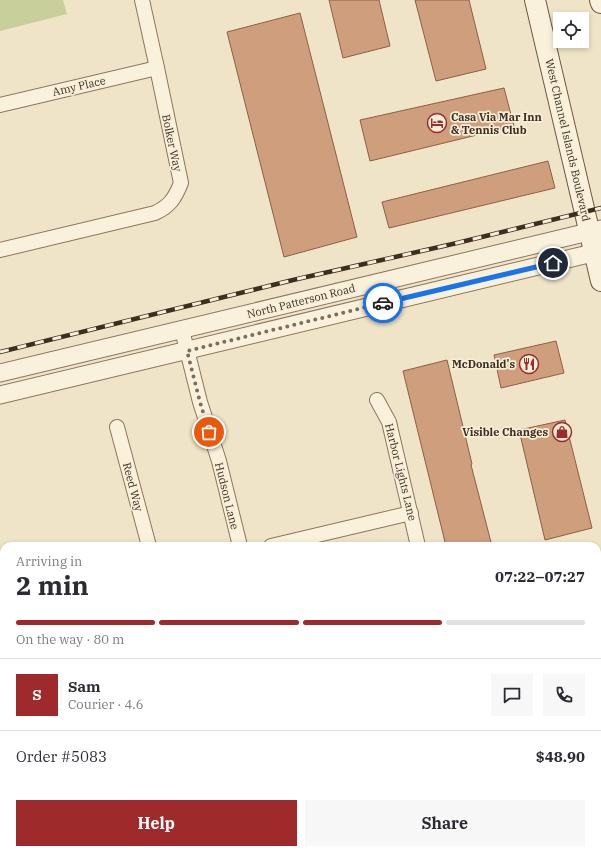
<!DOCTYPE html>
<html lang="en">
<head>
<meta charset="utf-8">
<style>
  body { margin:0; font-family:"IBM Plex Serif",serif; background:#f7f7f7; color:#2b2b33; height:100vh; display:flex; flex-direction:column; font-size:15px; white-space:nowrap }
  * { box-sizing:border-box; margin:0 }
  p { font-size:13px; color:#7c7c81 }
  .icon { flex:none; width:22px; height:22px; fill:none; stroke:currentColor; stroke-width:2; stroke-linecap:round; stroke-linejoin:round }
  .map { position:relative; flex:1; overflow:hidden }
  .sheet { position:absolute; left:0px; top:542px; width:601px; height:312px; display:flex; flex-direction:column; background:#fff; border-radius:12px 12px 0 0; box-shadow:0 2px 6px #0003 }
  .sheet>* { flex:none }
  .fabs { position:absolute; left:553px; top:12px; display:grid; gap:8px }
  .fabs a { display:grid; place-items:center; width:36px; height:36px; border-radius:0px; background:#fff; box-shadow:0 2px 6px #0003; font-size:20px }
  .pin { position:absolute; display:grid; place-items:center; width:34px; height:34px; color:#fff; margin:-17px; border:2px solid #fff; border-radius:50%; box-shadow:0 1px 4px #0007 }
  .courier { position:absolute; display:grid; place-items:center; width:40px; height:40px; margin:-20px; border:3px solid #1a73e8; border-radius:50%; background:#fff; color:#222; box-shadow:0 1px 5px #0007 }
  .summary em { font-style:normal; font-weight:700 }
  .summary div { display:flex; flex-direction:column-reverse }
  .summary { display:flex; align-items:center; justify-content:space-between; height:68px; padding:0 16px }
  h1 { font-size:26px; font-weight:700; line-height:30px }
  .bar { display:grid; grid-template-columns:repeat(4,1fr); gap:6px 4px; align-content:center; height:48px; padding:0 16px }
  .bar i { height:5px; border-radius:3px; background:#e1e1e2 }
  .bar .current { background:#9e2a2b }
  .bar p { grid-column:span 4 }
  .line { display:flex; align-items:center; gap:10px; padding:0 16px; border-top:1px solid #e1e1e2 }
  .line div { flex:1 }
  .round { display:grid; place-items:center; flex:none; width:42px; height:42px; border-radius:0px; background:#f7f7f7 }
  .action { display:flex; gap:8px; margin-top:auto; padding:8px 16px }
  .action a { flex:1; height:46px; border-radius:0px; background:#9e2a2b; color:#fff; font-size:16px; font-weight:700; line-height:46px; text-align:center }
  .action a+a { background:#f7f7f7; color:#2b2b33 }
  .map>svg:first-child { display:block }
  .green { fill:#c9cf9b }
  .building { fill:#cf9f7d; stroke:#8d5f41 }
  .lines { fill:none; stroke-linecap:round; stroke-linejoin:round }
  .minor-casing { stroke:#8d765c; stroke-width:16 }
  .tertiary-casing { stroke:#8d765c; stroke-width:19 }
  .secondary-casing { stroke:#6f573f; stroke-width:22 }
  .minor { stroke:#faf1dc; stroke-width:14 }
  .tertiary { stroke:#faf1dc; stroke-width:17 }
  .secondary { stroke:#faf1dc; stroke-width:20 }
  .rail-casing { stroke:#3d2e20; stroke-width:4.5 }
  .rail { stroke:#f7eed8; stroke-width:3; stroke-dasharray:9; stroke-linecap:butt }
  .done { stroke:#7c6e5b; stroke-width:4; stroke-dasharray:0 7.2 }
  .route { stroke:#1a73e8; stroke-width:5 }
  .labels { text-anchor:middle; stroke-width:3.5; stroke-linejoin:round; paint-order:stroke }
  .street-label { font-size:11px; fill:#3d2e20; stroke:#f7eed8 }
  .poi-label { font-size:11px; font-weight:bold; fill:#3d2e20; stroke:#f7eed8; text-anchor:end }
</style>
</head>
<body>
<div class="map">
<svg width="601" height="854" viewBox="0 0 601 854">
  <rect width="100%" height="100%" fill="#f0e4c8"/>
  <path class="green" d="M0 0H63L67 14 0 31Z"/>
  <g class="building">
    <path d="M329 0H379L390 46 343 58Z"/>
    <path d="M415 0H469L486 69 436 81Z"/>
    <path d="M300 13 357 237 284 257 227 32Z"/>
    <path d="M504 88 514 126 370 161 360 120Z"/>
    <path d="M548 161 555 188 389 228 382 202Z"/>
    <path d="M556 341 564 373 501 388 494 355Z"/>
    <path d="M447 360 472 464 471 465 492 546H446L403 371Z"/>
    <path d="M565 420 592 528 545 540 519 430Z"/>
  </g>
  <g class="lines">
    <g class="minor-casing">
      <g id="minor">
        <path d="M0 105 157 68"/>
        <path d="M0 250 155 213C170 206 175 198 181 183L157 68 142 0"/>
        <path d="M182 330 200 402 219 461 240 546"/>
        <path d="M377 400 389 422 418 546"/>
        <path d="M117 427 149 546"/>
        <path d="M271 546 411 513"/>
        <path d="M0 768 4 786"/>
        <path d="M18 850 19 854"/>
        <path d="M222 850 223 854"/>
        <path d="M377 850 378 854"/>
        <path d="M470 854 488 850"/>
      </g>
    </g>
    <g class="tertiary-casing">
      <g id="tertiary">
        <path d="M0 373 601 229"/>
        <path d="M0 395 601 251"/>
      </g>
    </g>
    <g class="secondary-casing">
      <g id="secondary">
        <path d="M535 0 601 281"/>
        <path d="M600 0 601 3"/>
      </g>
    </g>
    <use href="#minor" class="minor"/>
    <use href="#tertiary" class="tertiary"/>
    <use href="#secondary" class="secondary"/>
    <g class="rail-casing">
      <path id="rail" d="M0 352 293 280 457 243 601 208"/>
    </g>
    <use href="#rail" class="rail"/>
  </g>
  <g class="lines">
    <path class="done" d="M209 432 200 402 187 351 383 303"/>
    <path class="route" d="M383 303 553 263"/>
  </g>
  <defs>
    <g id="hotel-ring" transform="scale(1)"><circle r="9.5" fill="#f7eed8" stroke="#9e2a2b" stroke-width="1.5"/><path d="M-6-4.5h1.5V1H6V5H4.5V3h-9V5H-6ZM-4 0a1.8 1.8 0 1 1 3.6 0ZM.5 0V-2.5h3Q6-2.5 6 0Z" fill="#9e2a2b"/></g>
    <g id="restaurant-ring" transform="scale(1)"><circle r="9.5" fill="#f7eed8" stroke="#9e2a2b" stroke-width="1.5"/><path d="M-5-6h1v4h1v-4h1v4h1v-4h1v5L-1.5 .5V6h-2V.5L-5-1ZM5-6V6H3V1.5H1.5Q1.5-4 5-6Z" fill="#9e2a2b"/></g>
    <g id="shop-ring" transform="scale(1)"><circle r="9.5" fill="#f7eed8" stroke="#9e2a2b" stroke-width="1.5"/><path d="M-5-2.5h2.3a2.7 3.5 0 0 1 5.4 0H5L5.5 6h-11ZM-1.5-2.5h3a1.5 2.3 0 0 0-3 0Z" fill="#9e2a2b"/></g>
  </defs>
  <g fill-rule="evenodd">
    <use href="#hotel-ring" x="437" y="123"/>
    <use href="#restaurant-ring" x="529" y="364"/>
    <use href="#shop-ring" x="562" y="432"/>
  </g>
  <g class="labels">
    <g class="street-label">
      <text transform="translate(79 86) rotate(-13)" y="4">Amy Place</text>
      <text transform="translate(568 140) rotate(77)" y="4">West Channel Islands Boulevard</text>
      <text transform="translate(172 143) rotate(78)" y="4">Bolker Way</text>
      <text transform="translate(301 301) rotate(-14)" y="4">North Patterson Road</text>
      <text transform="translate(401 472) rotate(76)" y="4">Harbor Lights Lane</text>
      <text transform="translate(133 487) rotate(75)" y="4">Reed Way</text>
      <text transform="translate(227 496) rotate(76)" y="4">Hudson Lane</text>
    </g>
    <g class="poi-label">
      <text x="451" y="121" text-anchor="start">Casa Via Mar Inn<tspan x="451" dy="13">&amp; Tennis Club</tspan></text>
      <text x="515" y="368">McDonald's</text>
      <text x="548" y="436">Visible Changes</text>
    </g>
  </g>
</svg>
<div class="fabs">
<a><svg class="icon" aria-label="locate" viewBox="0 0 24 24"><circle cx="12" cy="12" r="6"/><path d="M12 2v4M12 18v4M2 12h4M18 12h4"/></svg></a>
</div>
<div class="pin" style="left:209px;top:432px;background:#ea580c"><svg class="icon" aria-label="bag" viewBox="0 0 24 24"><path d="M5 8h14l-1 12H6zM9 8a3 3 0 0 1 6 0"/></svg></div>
<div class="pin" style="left:553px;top:263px;background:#1f2937"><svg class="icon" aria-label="home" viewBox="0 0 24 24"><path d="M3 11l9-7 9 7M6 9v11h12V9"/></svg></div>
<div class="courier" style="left:383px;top:303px"><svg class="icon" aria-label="car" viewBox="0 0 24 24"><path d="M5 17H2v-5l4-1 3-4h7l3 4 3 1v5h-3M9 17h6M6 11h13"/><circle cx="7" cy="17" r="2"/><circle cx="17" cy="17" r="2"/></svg></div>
<section class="sheet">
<div class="summary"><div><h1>2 min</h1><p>Arriving in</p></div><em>07:22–07:27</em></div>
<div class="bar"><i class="current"></i><i class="current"></i><i class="current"></i><i></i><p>On the way · 80 m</p></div>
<div class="line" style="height:72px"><b class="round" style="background:#9e2a2b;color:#fff">S</b><div><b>Sam</b><p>Courier · 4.6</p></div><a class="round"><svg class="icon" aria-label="chat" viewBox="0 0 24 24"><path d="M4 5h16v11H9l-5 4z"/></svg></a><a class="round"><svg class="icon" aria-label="phone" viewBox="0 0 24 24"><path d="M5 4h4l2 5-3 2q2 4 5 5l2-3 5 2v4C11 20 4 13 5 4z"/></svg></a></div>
<div class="line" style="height:52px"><div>Order #5083</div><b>$48.90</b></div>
<div class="action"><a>Help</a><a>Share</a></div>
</section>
</div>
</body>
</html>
